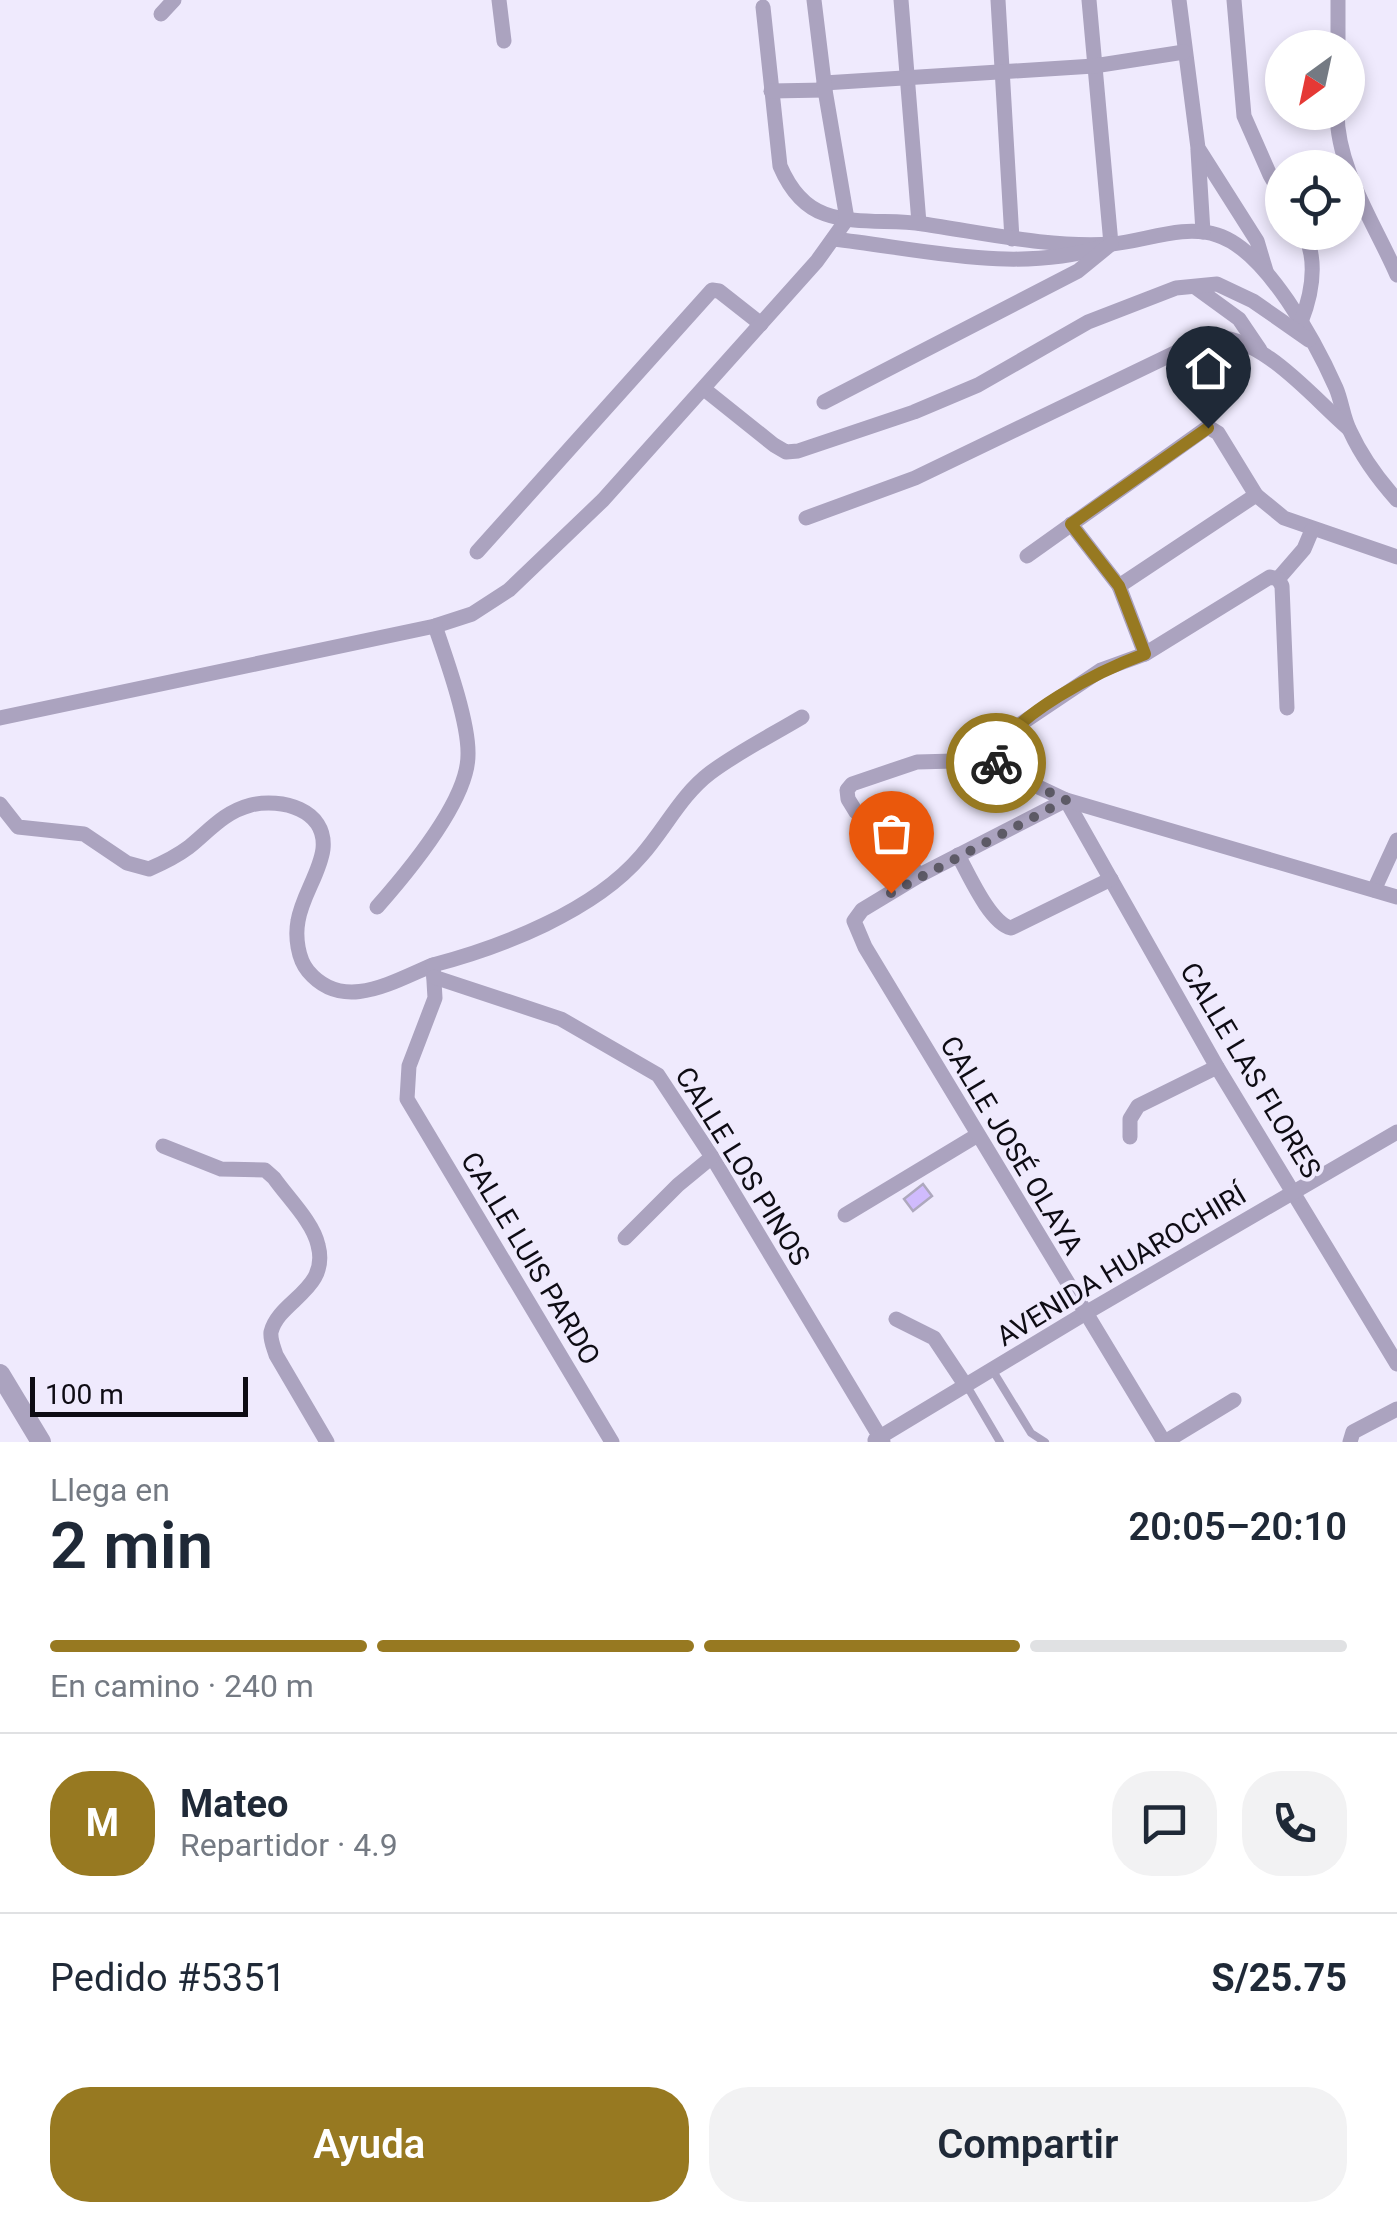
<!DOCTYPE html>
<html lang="es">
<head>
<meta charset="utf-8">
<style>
  body { margin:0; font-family:Roboto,sans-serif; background:#f2f2f3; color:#1f2937; height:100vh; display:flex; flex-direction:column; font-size:38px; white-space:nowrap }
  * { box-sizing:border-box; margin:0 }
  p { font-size:32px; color:#747a83 }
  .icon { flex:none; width:55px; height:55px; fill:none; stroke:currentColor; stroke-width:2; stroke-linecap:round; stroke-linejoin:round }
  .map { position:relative; height:1442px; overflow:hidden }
  .details { display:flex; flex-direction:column; background:#fff; flex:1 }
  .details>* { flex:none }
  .needle { width:65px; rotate:213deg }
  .buttons { position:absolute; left:1265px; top:30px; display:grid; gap:20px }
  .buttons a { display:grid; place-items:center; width:100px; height:100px; border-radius:50%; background:#fff; box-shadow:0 5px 15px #0003; font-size:50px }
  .scale { position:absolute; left:30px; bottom:25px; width:218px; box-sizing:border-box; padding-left:10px; border:5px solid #0e0c14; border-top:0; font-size:28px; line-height:35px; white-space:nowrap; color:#0e0c14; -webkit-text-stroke:8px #efeafd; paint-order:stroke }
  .pin { position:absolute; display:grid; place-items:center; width:85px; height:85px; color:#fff; margin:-102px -42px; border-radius:50% 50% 50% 0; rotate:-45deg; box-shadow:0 0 10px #0007 }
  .pin .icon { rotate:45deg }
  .courier { position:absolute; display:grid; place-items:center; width:100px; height:100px; margin:-50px; border:8px solid #977921; border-radius:50%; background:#fff; color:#222; box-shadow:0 2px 12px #0007 }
  .head em { font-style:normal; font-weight:600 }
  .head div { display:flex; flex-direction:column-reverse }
  .head { display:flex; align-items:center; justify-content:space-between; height:170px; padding:0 50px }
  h1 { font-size:65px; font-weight:600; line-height:75px }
  .bar { display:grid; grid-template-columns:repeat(4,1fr); gap:15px 10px; align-content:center; height:120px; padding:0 50px }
  .bar i { height:12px; border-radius:8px; background:#e0e1e3 }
  .bar .on { background:#977921 }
  .bar p { grid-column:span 4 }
  .line { display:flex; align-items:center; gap:25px; padding:0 50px; border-top:2px solid #e0e1e3 }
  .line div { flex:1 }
  .round { display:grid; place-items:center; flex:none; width:105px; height:105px; border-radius:40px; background:#f2f2f3 }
  .button { display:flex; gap:20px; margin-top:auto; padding:20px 50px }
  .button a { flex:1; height:115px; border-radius:40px; background:#977921; color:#fff; font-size:40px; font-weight:600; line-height:115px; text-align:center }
  .button a+a { background:#f2f2f3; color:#1f2937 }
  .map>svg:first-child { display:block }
  .building { fill:#d0bbfd; stroke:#aea8be; stroke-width:2.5 }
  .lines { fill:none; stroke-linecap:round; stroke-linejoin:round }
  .service { stroke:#aba3bf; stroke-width:8 }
  .minor { stroke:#aba3bf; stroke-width:15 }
  .tertiary { stroke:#aba3bf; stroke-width:20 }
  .done { stroke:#5d5a66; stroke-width:10; stroke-dasharray:0 18 }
  .route { stroke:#977921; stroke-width:12 }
  .labels { text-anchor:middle; stroke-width:8; stroke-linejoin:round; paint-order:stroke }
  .street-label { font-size:28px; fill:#0e0c14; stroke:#efeafd }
</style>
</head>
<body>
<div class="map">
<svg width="1397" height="1442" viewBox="0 0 1397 1442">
  <rect width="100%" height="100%" fill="#efeafd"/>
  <path class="building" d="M923 1184 932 1196 913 1211 904 1199Z"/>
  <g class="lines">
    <g class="service">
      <path d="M993 1371 1031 1433 1045 1442"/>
      <path d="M967 1386 1000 1442"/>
    </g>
    <g class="minor">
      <path d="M499 0 504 41"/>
      <path d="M901 0 919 223"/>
      <path d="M998 0 1012 239"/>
      <path d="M1089 0 1111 244"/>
      <path d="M1179 0 1198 148 1257 241 1266 271"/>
      <path d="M1234 0 1244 116 1270 175 1282 196"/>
      <path d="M763 7 780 166C789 187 802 206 825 214 856 225 891 219 923 224 985 233 1049 248 1112 244 1146 241 1183 224 1217 235 1266 250 1316 343 1336 388 1342 402 1343 418 1350 431 1361 455 1379 480 1397 500"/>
      <path d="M161 14 174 0"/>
      <path d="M1338 48V0"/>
      <path d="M824 83 1094 66 1184 52"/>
      <path d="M771 91 825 90"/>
      <path d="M1337 112C1337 169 1375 224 1397 275"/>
      <path d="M1198 151 1203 232"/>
      <path d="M833 239C921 249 1016 274 1102 247"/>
      <path d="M1195 287 1239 319 1260 350"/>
      <path d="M1301 322C1312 294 1318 261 1304 232"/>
      <path d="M704 389 774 445 786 452 798 451 914 412 978 385 1088 322 1176 288 1217 284 1253 301 1309 340"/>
      <path d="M824 402 1078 271 1111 244"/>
      <path d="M806 518 915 478 1210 336C1264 337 1309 394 1348 428"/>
      <path d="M1071 524 1119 586 1145 654"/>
      <path d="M477 552 712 290 719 291 761 324"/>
      <path d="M1027 556 1208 427 1218 433 1256 495 1284 518 1397 557"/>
      <path d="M1278 579 1304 549 1312 530"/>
      <path d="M1119 586 1256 495"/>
      <path d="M1287 708 1282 586 1278 579 1270 577 1145 654 1101 670 1019 725 996 748 992 760 1013 775 1066 800 1217 1067 1397 1364"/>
      <path d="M0 718 435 626 472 614 509 590 603 500 817 261 847 219 825 90 814 0"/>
      <path d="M0 804 18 827 84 834 127 863 149 869C163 863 177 856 189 847 210 830 224 812 251 805 281 798 327 809 323 849 320 873 302 896 298 921 295 937 298 959 308 971 343 1013 392 982 433 965L435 998 409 1066 407 1099 612 1442"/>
      <path d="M958 855C969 875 990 923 1011 928L1111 879"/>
      <path d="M920 875 856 812 848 799 847 790 852 784 917 762 992 760"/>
      <path d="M1374 890 1397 840"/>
      <path d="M377 907C407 873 468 801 468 755 469 722 446 658 435 626"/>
      <path d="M433 965C502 947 594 911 641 856 665 829 681 795 710 773 738 752 772 735 802 717"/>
      <path d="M434 977 561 1019 658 1075 712 1157 883 1442"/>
      <path d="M1130 1137V1119L1138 1106 1217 1067"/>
      <path d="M163 1146 221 1169 265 1170 274 1178C288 1198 313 1222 318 1245 330 1290 279 1300 271 1332 270 1340 274 1348 276 1355L327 1442"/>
      <path d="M845 1215 976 1136"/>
      <path d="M625 1238 678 1185 712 1157"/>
      <path d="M896 1319 934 1338 966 1386"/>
      <path d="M875 1440 1084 1314 1397 1132"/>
      <path d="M1164 1442 865 947 854 921 862 910 920 875 1066 800 1397 897"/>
      <path d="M1165 1442 1234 1400"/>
      <path d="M1350 1442 1353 1432 1397 1409"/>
    </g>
    <path class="tertiary" d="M0 1374 41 1442"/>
  </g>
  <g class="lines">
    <path class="done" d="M891 893 1066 800 1013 775 996 763"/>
    <path class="route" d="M996 763 992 760C1010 715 1101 670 1145 654L1119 586 1071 524 1208 428"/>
  </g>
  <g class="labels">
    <g class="street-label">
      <text transform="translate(1251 1070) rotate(59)" y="10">CALLE LAS FLORES</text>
      <text transform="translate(1012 1145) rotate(59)" y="10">CALLE JOSÉ OLAYA</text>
      <text transform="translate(743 1166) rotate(58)" y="10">CALLE LOS PINOS</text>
      <text transform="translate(531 1258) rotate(59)" y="10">CALLE LUIS PARDO</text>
      <text transform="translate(1121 1265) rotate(-31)" y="10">AVENIDA HUAROCHIRÍ</text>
    </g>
  </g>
</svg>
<div class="buttons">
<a><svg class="needle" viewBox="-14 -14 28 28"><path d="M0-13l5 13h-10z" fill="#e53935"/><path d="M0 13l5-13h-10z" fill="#747a83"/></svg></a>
<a><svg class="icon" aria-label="locate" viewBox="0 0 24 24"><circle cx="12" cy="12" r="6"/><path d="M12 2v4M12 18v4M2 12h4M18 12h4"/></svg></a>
</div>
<div class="scale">100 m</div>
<div class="pin" style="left:891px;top:893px;background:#ea580c"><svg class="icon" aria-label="bag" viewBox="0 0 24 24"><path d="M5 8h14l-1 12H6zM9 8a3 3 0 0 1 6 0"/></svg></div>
<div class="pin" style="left:1208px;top:428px;background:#1f2937"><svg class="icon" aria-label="home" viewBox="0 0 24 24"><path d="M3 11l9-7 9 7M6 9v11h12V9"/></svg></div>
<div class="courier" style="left:996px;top:763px"><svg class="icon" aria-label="bike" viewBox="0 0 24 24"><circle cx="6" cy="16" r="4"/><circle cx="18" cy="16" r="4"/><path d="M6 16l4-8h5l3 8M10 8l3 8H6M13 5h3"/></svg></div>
</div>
<section class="details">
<div class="head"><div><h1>2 min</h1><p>Llega en</p></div><em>20:05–20:10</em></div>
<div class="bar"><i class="on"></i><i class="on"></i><i class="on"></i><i></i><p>En camino · 240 m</p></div>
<div class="line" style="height:180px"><b class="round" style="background:#977921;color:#fff">M</b><div><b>Mateo</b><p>Repartidor · 4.9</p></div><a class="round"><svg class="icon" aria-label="chat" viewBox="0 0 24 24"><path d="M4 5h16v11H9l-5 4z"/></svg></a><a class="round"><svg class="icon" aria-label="phone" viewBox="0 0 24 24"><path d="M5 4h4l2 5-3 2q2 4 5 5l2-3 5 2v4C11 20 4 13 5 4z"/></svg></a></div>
<div class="line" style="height:130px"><div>Pedido #5351</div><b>S/25.75</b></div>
<div class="button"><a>Ayuda</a><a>Compartir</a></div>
</section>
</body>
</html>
